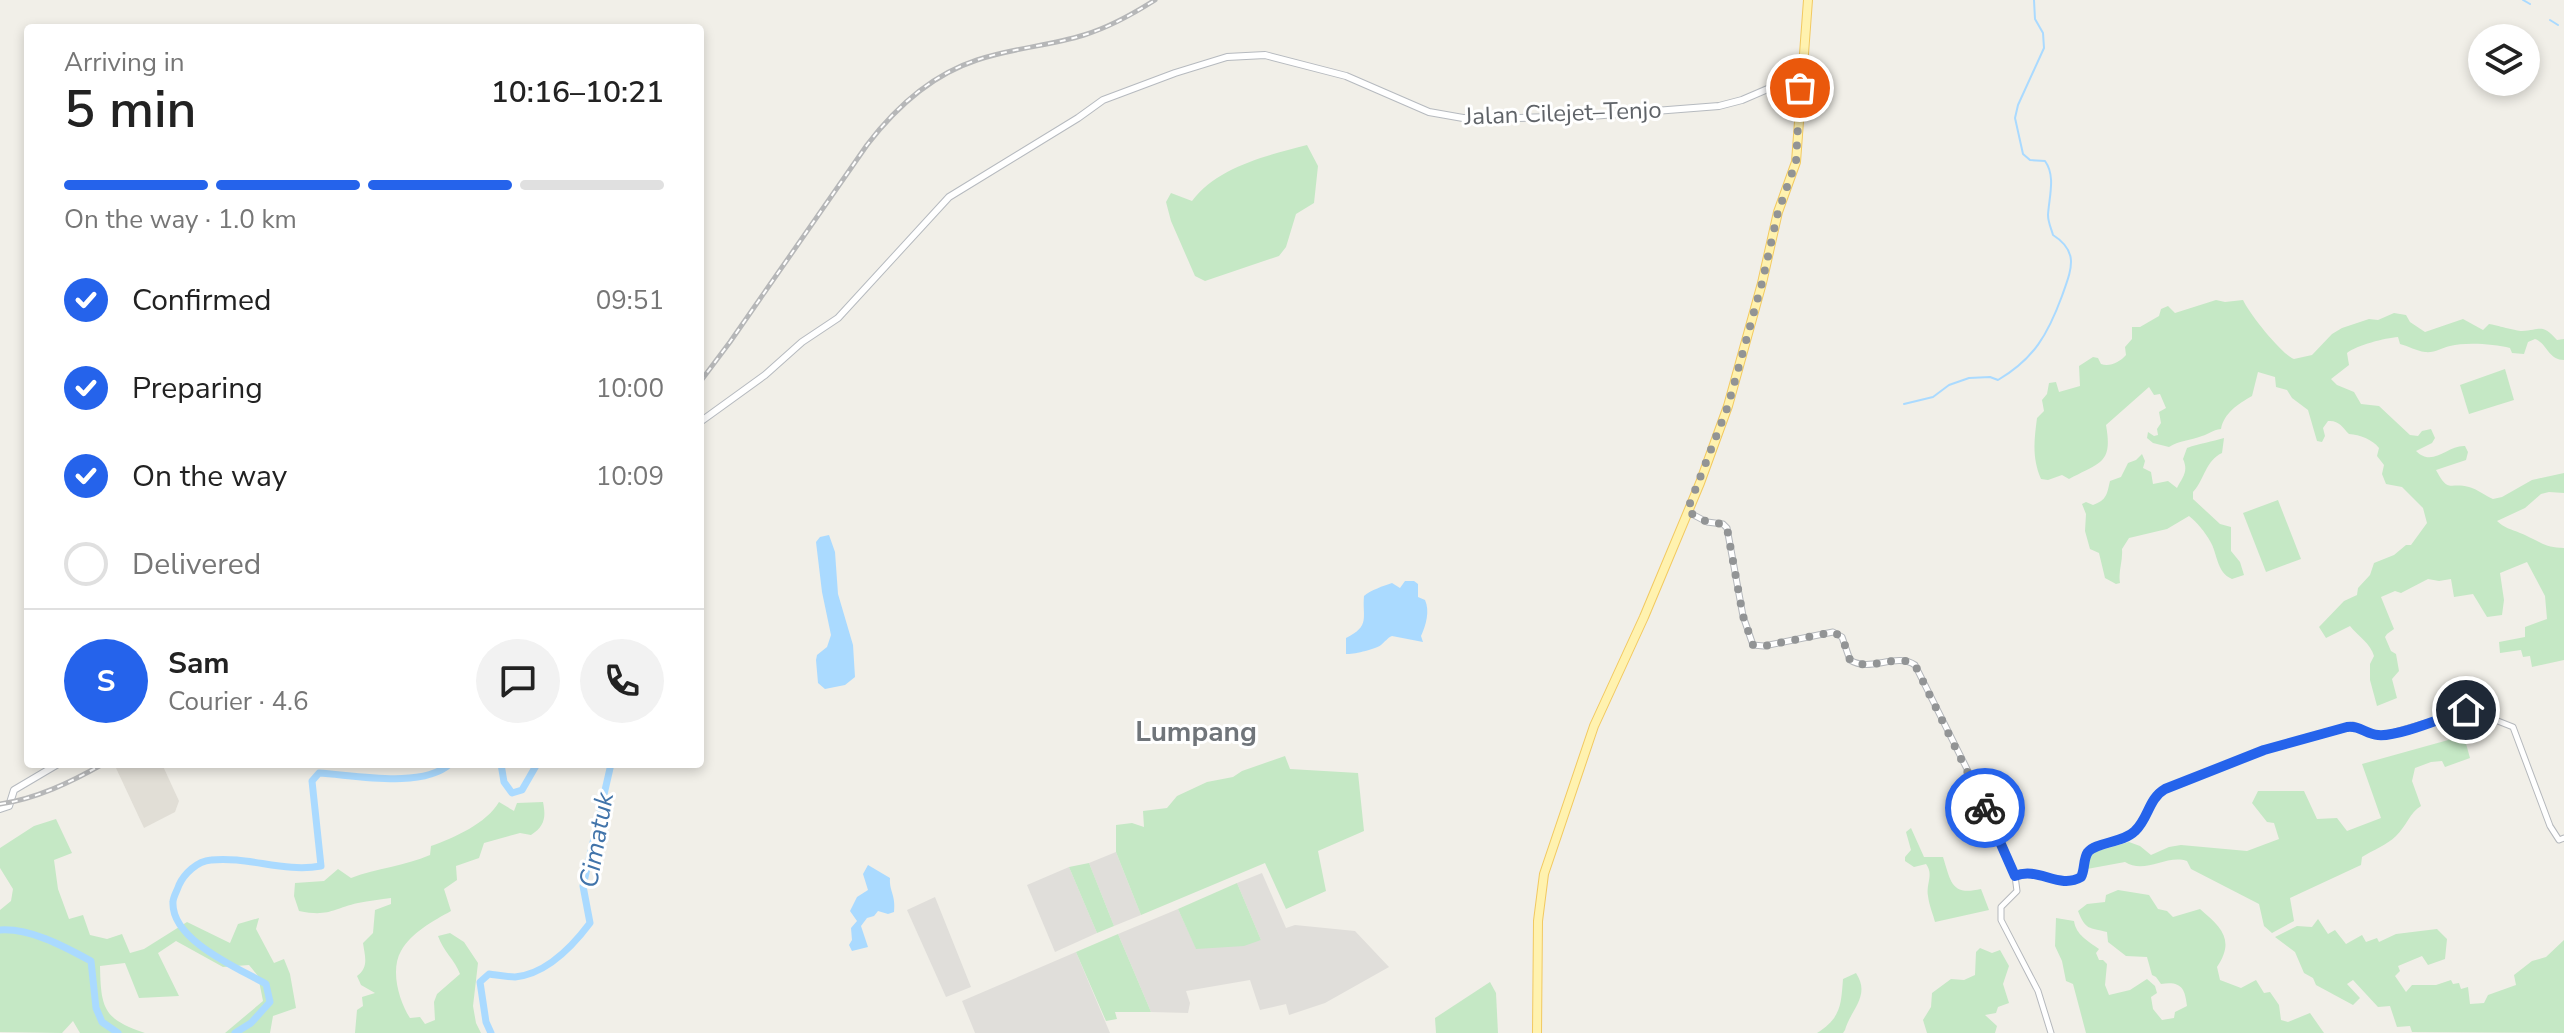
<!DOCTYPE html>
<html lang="en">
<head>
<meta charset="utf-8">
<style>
  body { margin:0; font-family:"Nunito Sans",sans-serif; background:#f2f2f2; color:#222; height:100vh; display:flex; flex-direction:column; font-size:30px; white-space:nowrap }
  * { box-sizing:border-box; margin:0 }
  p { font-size:26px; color:#767676 }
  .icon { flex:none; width:44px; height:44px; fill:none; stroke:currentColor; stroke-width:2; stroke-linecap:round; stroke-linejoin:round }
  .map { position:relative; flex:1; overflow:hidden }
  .drawer { position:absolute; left:24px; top:24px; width:680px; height:744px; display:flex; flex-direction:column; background:#fff; border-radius:8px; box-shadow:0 4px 12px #0003 }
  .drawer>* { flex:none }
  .tools { position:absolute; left:2468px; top:24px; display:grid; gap:16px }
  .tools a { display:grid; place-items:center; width:72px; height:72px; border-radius:50%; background:#fff; box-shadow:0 4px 12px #0003; font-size:40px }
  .pin { position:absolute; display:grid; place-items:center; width:68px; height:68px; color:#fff; margin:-34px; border:4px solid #fff; border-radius:50%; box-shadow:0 2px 8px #0007 }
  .courier { position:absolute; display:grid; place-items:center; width:80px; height:80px; margin:-40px; border:6px solid #2563eb; border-radius:50%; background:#fff; color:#222; box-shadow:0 2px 10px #0007 }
  .head em { font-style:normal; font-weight:600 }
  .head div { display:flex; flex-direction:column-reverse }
  .head { display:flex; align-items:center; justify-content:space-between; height:136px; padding:0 40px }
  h1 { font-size:52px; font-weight:600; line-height:60px }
  .bar { display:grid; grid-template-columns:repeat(4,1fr); gap:12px 8px; align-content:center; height:96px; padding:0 40px }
  .bar i { height:10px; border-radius:6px; background:#e0e0e0 }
  .bar .active { background:#2563eb }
  .bar p { grid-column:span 4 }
  .line { display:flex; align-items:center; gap:20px; padding:0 40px; border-top:2px solid #e0e0e0 }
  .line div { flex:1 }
  .round { display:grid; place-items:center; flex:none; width:84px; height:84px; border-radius:42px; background:#f2f2f2 }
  ol { padding:0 40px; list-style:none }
  li { display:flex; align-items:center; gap:24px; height:88px }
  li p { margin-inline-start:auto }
  li .icon { padding:8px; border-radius:50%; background:#2563eb; color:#fff; stroke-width:4 }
  li:last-child { color:#767676 }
  li i { width:44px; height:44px; border:4px solid #e0e0e0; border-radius:50% }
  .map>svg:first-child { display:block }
  .industrial { fill:#e0deda }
  .education { fill:#e1ded6 }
  .green { fill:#c5e8c5 }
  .water { fill:#aadaff }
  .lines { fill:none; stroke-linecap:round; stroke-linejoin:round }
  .stream { stroke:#aadaff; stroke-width:2 }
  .river { stroke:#aadaff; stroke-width:7 }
  .tertiary-casing { stroke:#b5b8bc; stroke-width:7 }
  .secondary-casing { stroke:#b6babf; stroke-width:8 }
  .primary-casing { stroke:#f2c960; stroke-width:10 }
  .tertiary { stroke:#fff; stroke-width:5 }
  .secondary { stroke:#fff; stroke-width:6 }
  .primary { stroke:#fff2af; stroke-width:8 }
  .rail-casing { stroke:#b6b7b8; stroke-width:5 }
  .rail { stroke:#fff; stroke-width:2; stroke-dasharray:6; stroke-linecap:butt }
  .done { stroke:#929495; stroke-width:8; stroke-dasharray:0 14.4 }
  .route { stroke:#2563eb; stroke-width:10 }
  .labels { text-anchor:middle; stroke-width:6; stroke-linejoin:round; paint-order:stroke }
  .street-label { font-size:24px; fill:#5f6368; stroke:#fff }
  .water-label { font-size:26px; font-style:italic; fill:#4174aa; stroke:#fff }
  .quarter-label { font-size:28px; font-weight:bold; fill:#70757a; stroke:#fff }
</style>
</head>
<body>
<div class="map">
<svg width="2564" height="1033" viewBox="0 0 2564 1033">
  <rect width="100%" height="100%" fill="#f1efe8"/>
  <g class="industrial">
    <path d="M1116 852 1141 915 1114 926 1089 863Z"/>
    <path d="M1069 867 1097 933 1055 952 1027 885Z"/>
    <path d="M1262 873 1286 928 1295 925 1355 931 1389 967 1325 1003 1289 1015 1286 1004 1260 1010 1250 980 1186 991 1190 1003 1188 1013 1151 1012 1118 934 1178 909 1196 948 1261 940 1237 883Z"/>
    <path d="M935 897 971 987 946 997 907 910Z"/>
    <path d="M1076 952 1110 1033H975L962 1001Z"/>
  </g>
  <path class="education" d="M127 764H162L179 801 175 812 144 828 116 768Z"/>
  <g class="green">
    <path d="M1307 145 1318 166 1314 203 1296 214 1286 247 1279 256 1205 281 1195 276 1171 221 1166 202 1171 193 1192 201C1217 167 1268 155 1307 145Z"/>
    <path d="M2216 300 2225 302 2243 300C2249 313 2281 354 2294 359L2312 355 2332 334 2342 328 2369 319 2378 320 2394 313 2406 315 2410 322 2425 332 2463 319 2483 330 2489 324C2496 325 2516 331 2522 331 2541 330 2542 323 2557 340L2564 339V360C2548 360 2547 343 2535 339L2528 342 2524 354 2512 353 2510 348C2494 344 2466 342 2450 346 2441 348 2435 353 2425 352 2416 351 2409 346 2400 344L2398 337C2385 338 2357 345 2347 353L2349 365 2331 379 2337 385 2354 392 2361 404 2379 406 2410 435 2418 436 2422 431 2431 429 2435 438 2432 443 2416 451C2433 468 2447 445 2465 446L2468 452 2466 460 2436 470C2449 494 2449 482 2469 487 2477 489 2486 496 2493 499L2502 497 2532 480 2564 473V493L2549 492 2541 494 2525 508 2497 521C2504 528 2511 529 2520 533 2538 540 2544 548 2564 548V660L2532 667 2530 656 2523 657 2521 650 2500 653 2499 642 2525 637V627L2547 619 2545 596 2527 562 2500 573 2504 600 2502 615 2487 617 2473 594 2454 597 2451 579 2439 581 2428 579 2401 593 2395 591 2381 597 2394 629 2387 634 2385 637 2391 651 2396 654 2399 671 2392 679 2397 698 2377 706 2370 680V664L2374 656C2371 644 2358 636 2350 626L2326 638 2319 627 2344 601 2357 595 2358 588 2370 575 2374 563 2394 555 2406 545H2411L2427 523 2423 508 2402 487 2386 484 2382 474 2384 465 2377 456 2379 448C2372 439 2360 435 2349 434 2342 427 2339 420 2328 421L2323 428 2325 436 2322 442 2317 441 2308 410 2292 398 2287 390 2276 387 2275 377 2258 372 2252 396C2238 404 2224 413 2221 429 2212 430 2209 434 2202 436 2190 441 2180 440 2169 447L2153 443 2147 438 2148 432 2154 436 2158 435 2157 429 2161 423 2159 412 2166 408 2160 394 2154 395 2149 387 2106 425C2113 464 2100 462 2069 479L2062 475 2048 480 2041 479C2032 458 2034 441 2037 418L2044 411 2042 400 2047 394 2049 383 2056 382 2059 392 2080 386 2079 366 2093 357 2098 358 2101 364C2110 367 2120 362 2126 355L2125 347 2132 339V327H2140L2159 316 2161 309 2168 306 2175 313Z"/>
    <path d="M2505 369 2514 400 2469 414 2460 385Z"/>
    <path d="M2224 438 2222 453C2205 461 2205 479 2193 492V499L2220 524 2231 527V551L2240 562 2244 575 2232 579C2216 572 2218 554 2210 541 2205 532 2197 522 2189 516L2167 529 2129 538 2122 549C2123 562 2118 571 2120 583L2116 584 2105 578 2099 553 2090 549 2085 531 2086 514 2082 504 2086 502 2093 505C2107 500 2107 494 2110 481L2121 477 2128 463 2136 460 2142 454 2145 461 2143 468 2151 472 2153 484 2168 481 2177 488C2182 478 2189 472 2183 459L2187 448C2200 443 2212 442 2224 438Z"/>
    <path d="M2278 500 2301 559 2266 572 2243 513Z"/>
    <path d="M2459 737 2465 740 2470 758 2445 767 2442 761 2431 762 2415 768 2412 781 2421 806C2410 812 2406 827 2396 836 2387 845 2373 850 2362 857L2361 865 2290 898 2294 921 2272 933 2264 926 2259 904 2191 869 2187 861C2166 854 2145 875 2125 862L2087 869 2091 853 2129 842 2140 846 2151 855 2169 847 2181 845 2247 851 2279 839 2274 823 2267 822 2252 803 2258 791H2304L2317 819 2337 818 2347 831 2381 818 2362 764Z"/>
    <path d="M1285 756 1290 769 1358 773 1364 831 1318 851 1326 891 1286 909 1265 863 1141 915 1116 852V825L1132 823 1144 827 1143 811 1167 808 1177 796 1207 782 1233 777 1242 771Z"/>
    <path d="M499 802 514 811 517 803 543 802C546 817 545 826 531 835L520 833 484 843 479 858 456 866 457 880 444 889 451 911C433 921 411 933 401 951 390 970 399 1001 410 1018L420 1017 425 1024 435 1020 434 1002 437 994 460 974C455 960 443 951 438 936L450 933 464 942 478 963 473 1006 476 1023 481 1033H355L357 1010 363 1006 362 997 375 993 361 985 357 976C369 967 365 957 363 943L373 933 375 910 391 904V898C381 899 369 901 358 903 332 909 329 917 299 911L294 896 295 883 324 881 338 869 351 878C377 868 405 866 430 855L431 846C454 838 487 823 499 802Z"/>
    <path d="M56 819 72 853 54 860 58 889 69 919 83 915 90 935 107 939 122 934 130 953 144 949 187 922 230 943 238 924 259 918 256 929 274 963 284 959 290 974 296 1008 273 1016 270 1033H225L263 1001 258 976 249 965 223 967 176 941 158 953 179 996 139 998 125 963 100 966C101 1008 103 1019 145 1033H80L73 1021 62 1033 0 1032V910L11 901 13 889 0 868V848L34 826Z"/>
    <path d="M1911 828 1924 857H1943C1951 882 1951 896 1981 889L1989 910 1935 922C1933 914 1929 905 1928 896 1926 883 1934 875 1926 864L1914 867 1905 861V857L1911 850 1906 832Z"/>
    <path d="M1089 863 1114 926 1097 933 1069 867Z"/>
    <path d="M1237 883 1261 940 1244 946 1196 949 1178 909Z"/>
    <path d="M2118 890 2149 895 2158 909 2167 911 2173 917 2200 909C2222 928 2235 940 2217 967L2220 980 2241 988 2256 980 2264 993 2270 992 2279 1005 2281 1020 2288 1022 2310 1013 2324 1033H2086L2073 984 2066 981 2062 961 2055 946 2056 918 2074 921C2076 935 2088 941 2099 949L2096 953 2099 960H2103L2107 964 2105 985 2109 995 2130 990 2147 979 2155 986 2157 993 2151 997 2153 1009 2162 1020 2174 1018 2175 1012 2187 1006C2185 988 2181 981 2161 984L2156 977 2152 975 2147 957 2126 956 2108 942 2107 932C2089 927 2086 931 2078 911L2087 904 2105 902 2106 895Z"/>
    <path d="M2318 919 2328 934 2335 930 2346 944 2362 935 2366 942 2377 938 2379 942 2396 934 2437 929 2447 939 2445 959 2428 965 2422 956 2398 966 2400 971 2395 976 2406 992 2412 985H2436L2451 980 2453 984 2459 983 2461 989 2468 987 2470 1004 2484 1003 2488 995 2516 985 2514 975 2532 961 2546 957 2564 940V1033L2412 1032 2410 1026 2397 1027 2390 1006 2378 1007 2353 980 2347 984 2360 998 2353 1005 2316 985 2313 978 2304 973 2295 952 2275 937 2297 926 2312 927Z"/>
    <path d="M1118 934 1151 1012H1115L1117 1019 1106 1021 1076 952Z"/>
    <path d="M1980 948 1992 953 2000 950 2009 966 2003 984 2009 1003 1998 1007 1996 1013 1985 1015 1997 1026 1995 1033H1927L1923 1020 1931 1007 1932 993 1951 979 1964 980 1975 975 1976 952Z"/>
    <path d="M1856 973C1871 996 1851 1009 1845 1030L1843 1033H1817C1841 1018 1841 1005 1843 979Z"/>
    <path d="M1490 982 1496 993 1498 1033H1436L1435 1018Z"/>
  </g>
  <g class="water">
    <path d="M829 535 835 552 838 594 853 645 855 677 845 685 825 689 818 683 816 660 817 655 827 647 831 635 822 592 816 542 820 537Z"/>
    <path d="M1405 581H1414L1418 584V597L1425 600C1430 611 1426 625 1421 636L1423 642 1392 636C1387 638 1385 642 1381 645 1376 649 1352 655 1346 654V638C1371 626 1362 617 1364 596 1371 590 1383 586 1392 583L1400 588Z"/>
    <path d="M868 865 890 878C889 891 896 895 894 912L888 914 878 911 874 916 867 918 861 926 868 947 852 951 849 945 852 940 851 928 857 921 850 911 857 897 868 890 863 874Z"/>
  </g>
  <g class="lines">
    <g class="stream">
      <path d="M2523 0 2530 4"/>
      <path d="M2550 20 2558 25"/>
      <path d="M1904 404 1933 397 1949 385 1969 378 1990 377 1998 380C2034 359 2048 334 2062 296 2071 270 2080 252 2053 235 2051 228 2048 222 2048 215 2049 197 2056 176 2045 161L2030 160 2023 154 2015 118 2018 105 2044 48 2043 33 2035 19 2034 0"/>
    </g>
    <g class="river">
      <path d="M501 764 504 782 512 793 522 790 537 764"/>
      <path d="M0 930C31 928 65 947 91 961L96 1008 102 1022 118 1033"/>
      <path d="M235 1033 251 1023 270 1002 266 984C238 968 171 940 173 902 173 897 177 891 179 885 184 874 197 861 211 860 248 856 284 873 321 866L312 781 319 773C354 775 422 789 450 764"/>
      <path d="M491 1033 486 1022 480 982 489 974C497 975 507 977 515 977 546 974 572 947 590 923L583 886 611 764"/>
    </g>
    <g class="tertiary-casing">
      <g id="tertiary">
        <path d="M1688 512 1707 522 1723 524 1727 528 1743 616 1753 645 1764 646 1833 632 1842 637 1850 660C1870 673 1896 652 1915 665L1976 787 2015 876C2038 866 2059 890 2081 877 2085 869 2084 859 2088 852 2097 841 2123 842 2136 831 2147 820 2148 803 2159 792L2264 750 2353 725 2369 733 2384 735 2470 710 2513 727 2550 826 2559 840 2564 838"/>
        <path d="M2015 876 2017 891 2001 907V920L2038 991 2051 1033"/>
      </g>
    </g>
    <g class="secondary-casing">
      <g id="secondary">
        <path d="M700 422 765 375 802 342 838 318 949 197 1078 118 1103 100 1175 73 1227 57 1265 55 1346 76 1429 112 1463 118H1519L1591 116 1719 106 1742 100 1791 79 1798 73 1801 66"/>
        <path d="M0 809 9 806 14 790 58 764"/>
      </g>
    </g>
    <g class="primary-casing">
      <path id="primary" d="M1537 1033 1538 921 1544 874 1594 726 1644 617 1700 483 1728 406 1762 283 1778 212 1796 162 1808 0"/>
    </g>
    <use href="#tertiary" class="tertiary"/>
    <use href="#secondary" class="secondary"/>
    <use href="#primary" class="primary"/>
    <g class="rail-casing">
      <g id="rail">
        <path d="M700 382 730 342 867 145C896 107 931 75 977 60 1012 48 1049 46 1084 35 1110 27 1133 14 1155 0"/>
        <path d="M0 804C36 799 71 782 103 764"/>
      </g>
    </g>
    <use href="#rail" class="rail"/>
  </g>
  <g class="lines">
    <path class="done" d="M1800 88 1796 162 1778 212 1762 283 1728 406 1687 511 1707 522 1723 524 1727 528 1743 616 1753 645 1764 646 1833 632 1842 637 1850 660C1870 673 1896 652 1915 665L1985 808"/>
    <path class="route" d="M1985 808 2015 876C2038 866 2059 890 2081 877 2085 870 2083 859 2088 852 2096 842 2123 843 2135 831 2149 818 2148 799 2165 789L2264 750 2347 727C2359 725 2366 734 2378 735 2398 737 2444 717 2466 710"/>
  </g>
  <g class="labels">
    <g class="street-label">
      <text transform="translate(1563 113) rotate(-2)" y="8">Jalan Cilejet–Tenjo</text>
    </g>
    <g class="water-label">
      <text transform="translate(596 840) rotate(-80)" y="9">Cimatuk</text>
    </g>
    <g class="quarter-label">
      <text x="1196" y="741">Lumpang</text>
    </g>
  </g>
</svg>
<div class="tools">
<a><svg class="icon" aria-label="layers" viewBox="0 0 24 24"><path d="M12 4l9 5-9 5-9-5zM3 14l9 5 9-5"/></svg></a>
</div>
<div class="pin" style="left:1800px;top:88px;background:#ea580c"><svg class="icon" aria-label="bag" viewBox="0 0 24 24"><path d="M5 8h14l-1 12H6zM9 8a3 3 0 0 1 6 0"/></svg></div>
<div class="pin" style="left:2466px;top:710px;background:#1f2937"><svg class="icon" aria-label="home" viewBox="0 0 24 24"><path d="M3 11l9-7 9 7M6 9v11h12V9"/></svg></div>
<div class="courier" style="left:1985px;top:808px"><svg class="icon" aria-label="bike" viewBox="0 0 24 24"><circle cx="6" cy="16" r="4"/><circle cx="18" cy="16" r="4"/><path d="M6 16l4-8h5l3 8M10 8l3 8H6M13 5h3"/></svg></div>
<section class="drawer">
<div class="head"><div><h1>5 min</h1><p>Arriving in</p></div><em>10:16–10:21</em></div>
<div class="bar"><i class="active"></i><i class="active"></i><i class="active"></i><i></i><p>On the way · 1.0 km</p></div>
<ol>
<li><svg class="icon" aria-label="check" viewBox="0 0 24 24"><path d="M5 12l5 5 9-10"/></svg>Confirmed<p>09:51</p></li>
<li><svg class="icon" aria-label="check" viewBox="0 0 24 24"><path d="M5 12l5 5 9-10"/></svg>Preparing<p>10:00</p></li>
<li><svg class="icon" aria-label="check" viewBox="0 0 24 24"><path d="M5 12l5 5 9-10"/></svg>On the way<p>10:09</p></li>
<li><i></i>Delivered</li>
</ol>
<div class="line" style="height:144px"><b class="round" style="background:#2563eb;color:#fff">S</b><div><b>Sam</b><p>Courier · 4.6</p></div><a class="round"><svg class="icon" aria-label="chat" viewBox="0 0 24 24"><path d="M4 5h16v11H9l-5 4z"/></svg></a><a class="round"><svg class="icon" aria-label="phone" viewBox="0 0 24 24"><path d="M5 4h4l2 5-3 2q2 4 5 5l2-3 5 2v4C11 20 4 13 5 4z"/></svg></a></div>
</section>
</div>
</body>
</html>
